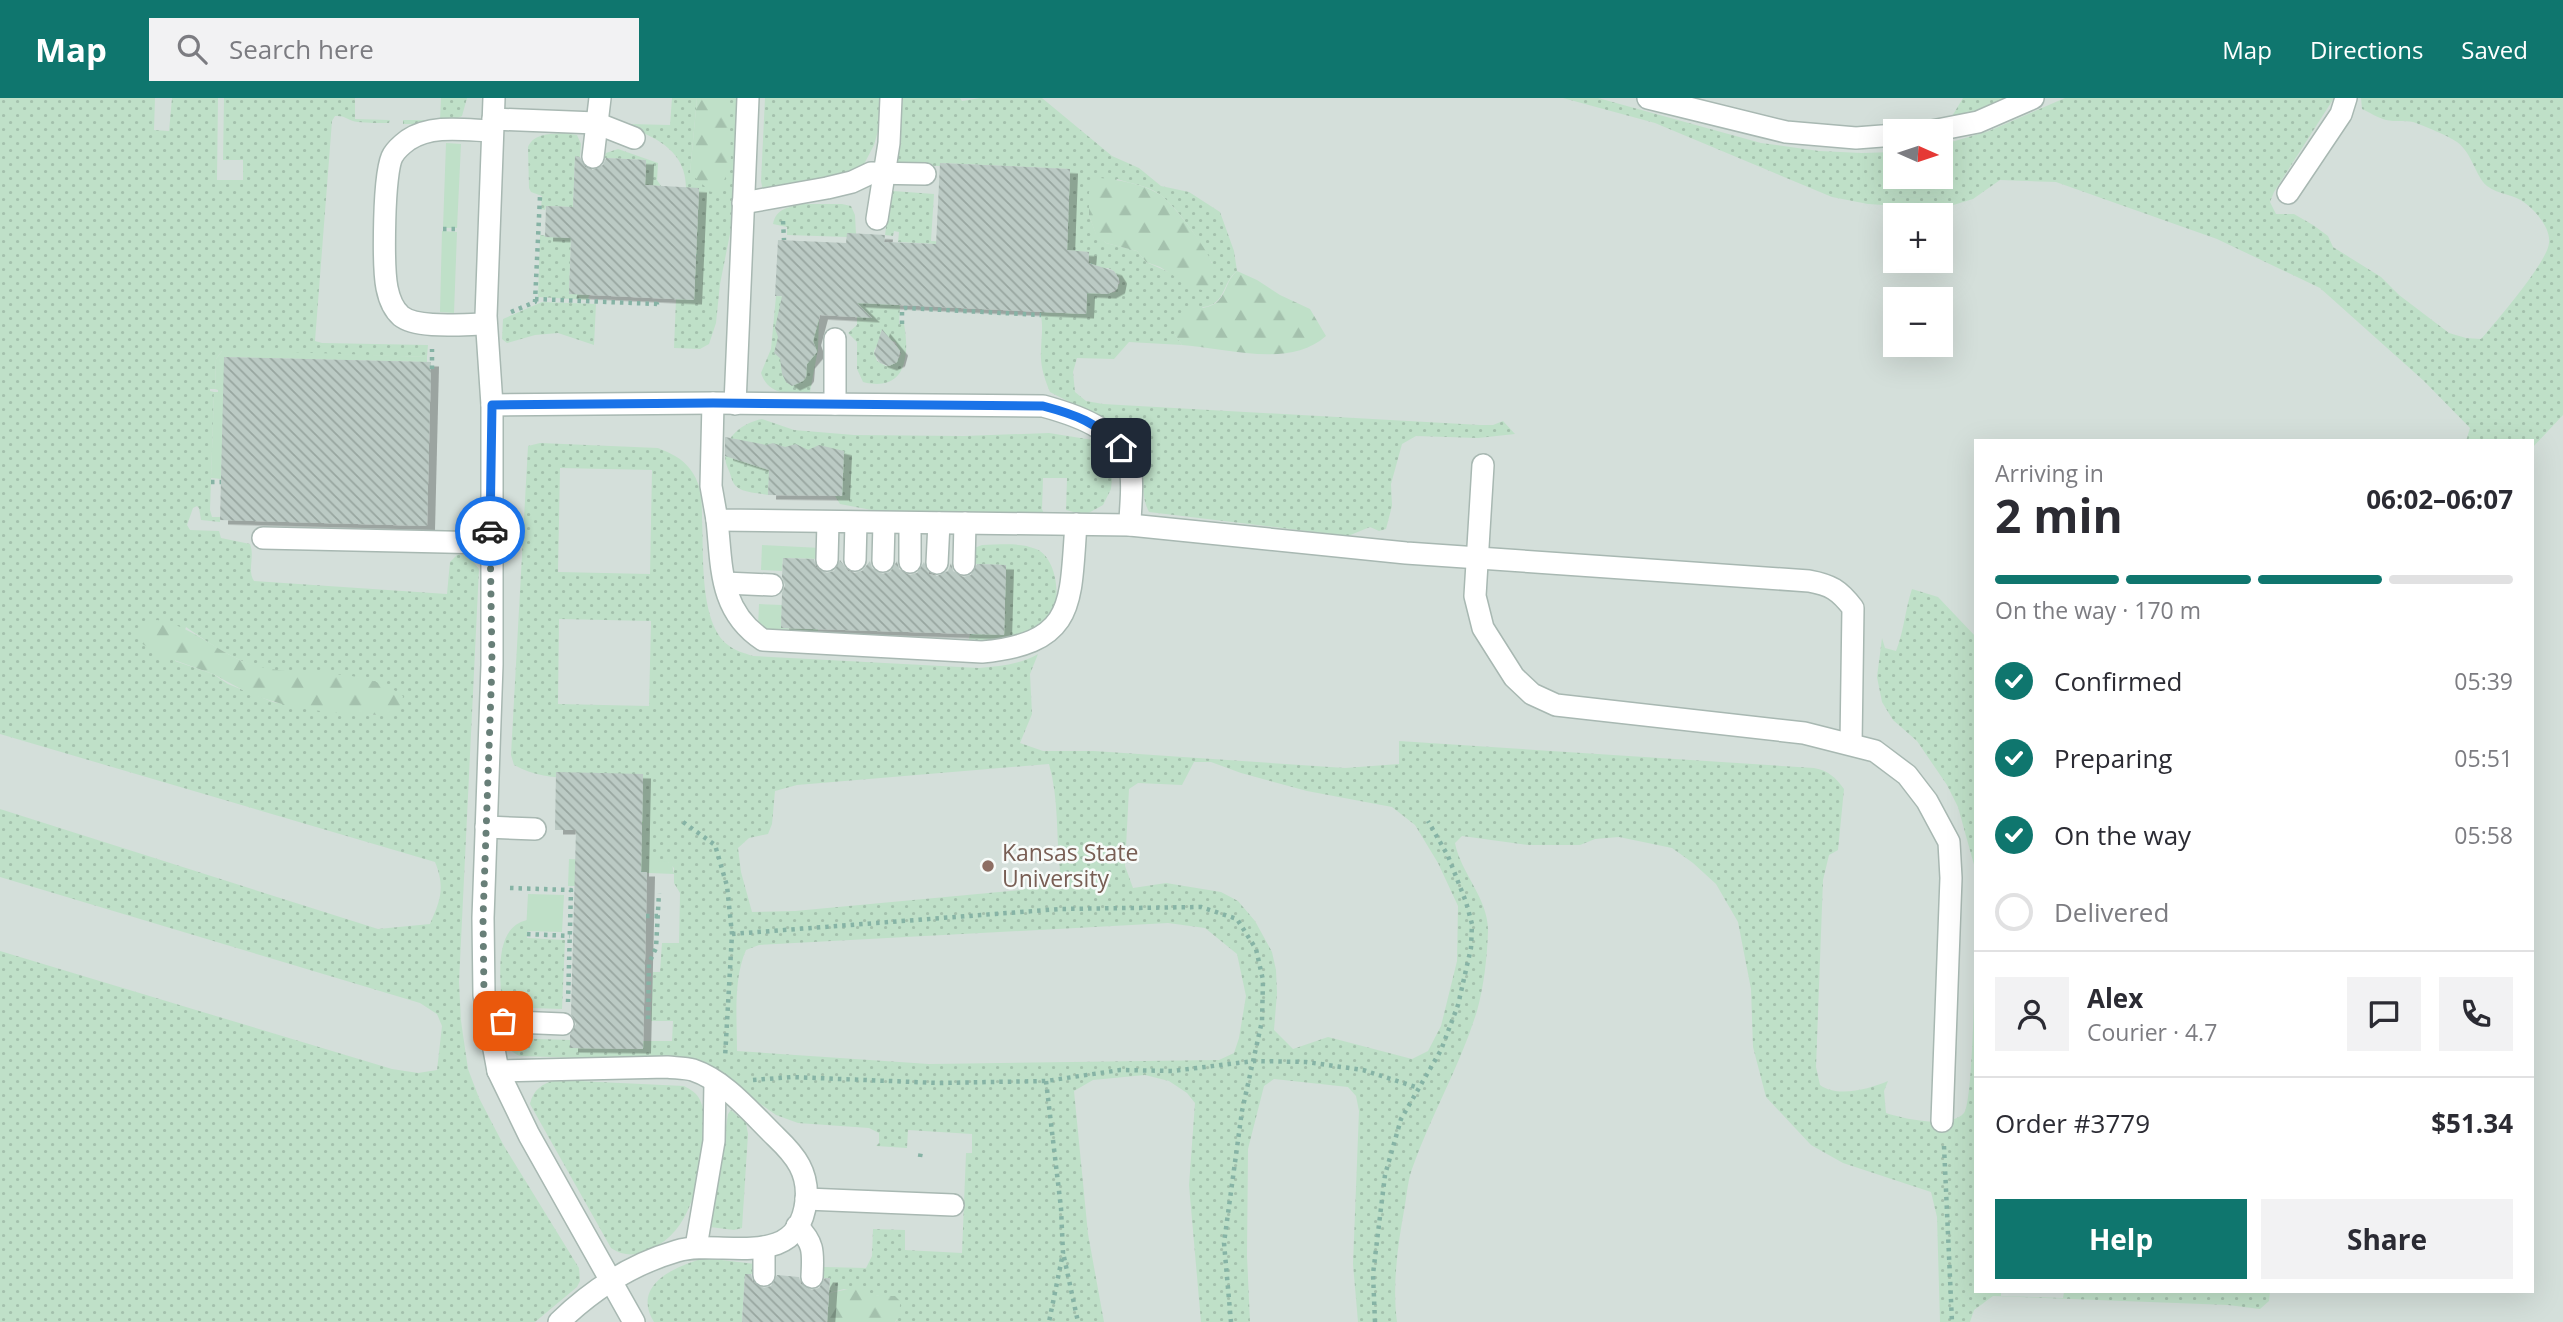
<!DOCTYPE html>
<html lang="en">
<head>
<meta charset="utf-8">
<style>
  body { margin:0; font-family:"Open Sans",sans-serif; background:#f2f2f3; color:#2b2b33; height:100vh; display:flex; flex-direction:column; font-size:26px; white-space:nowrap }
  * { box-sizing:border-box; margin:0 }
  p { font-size:23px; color:#7c7c81 }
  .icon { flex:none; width:38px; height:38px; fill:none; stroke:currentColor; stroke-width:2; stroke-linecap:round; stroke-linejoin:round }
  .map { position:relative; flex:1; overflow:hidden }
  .details { position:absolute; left:1974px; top:341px; width:560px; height:854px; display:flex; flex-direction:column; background:#fff; border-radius:0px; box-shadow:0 7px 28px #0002 }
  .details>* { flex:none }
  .needle { width:46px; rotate:93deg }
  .controls { position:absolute; left:1883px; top:21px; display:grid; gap:14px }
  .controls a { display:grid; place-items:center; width:70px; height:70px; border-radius:0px; background:#fff; box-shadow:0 7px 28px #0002; font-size:35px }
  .pin { position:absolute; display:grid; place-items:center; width:60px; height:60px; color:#fff; margin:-30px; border-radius:14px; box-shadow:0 4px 10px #0006 }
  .courier { position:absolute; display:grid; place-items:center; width:70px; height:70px; margin:-35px; border:5px solid #1a73e8; border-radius:50%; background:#fff; color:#222; box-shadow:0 2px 9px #0007 }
  .head em { font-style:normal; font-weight:700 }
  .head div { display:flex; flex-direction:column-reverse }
  .head { display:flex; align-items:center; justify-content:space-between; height:119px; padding:0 21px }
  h1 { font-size:46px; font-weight:700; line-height:52px }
  .bar { display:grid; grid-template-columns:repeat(4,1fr); gap:10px 7px; align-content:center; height:84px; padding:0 21px }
  .bar i { height:9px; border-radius:5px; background:#e1e1e2 }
  .bar .current { background:#0f766e }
  .bar p { grid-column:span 4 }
  .line { display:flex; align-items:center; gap:18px; padding:0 21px; border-top:2px solid #e1e1e2 }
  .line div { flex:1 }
  .round { display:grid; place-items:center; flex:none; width:74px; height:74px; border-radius:0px; background:#f2f2f3 }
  ol { padding:0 21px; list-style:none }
  li { display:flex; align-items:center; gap:21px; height:77px }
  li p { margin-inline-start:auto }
  li .icon { padding:7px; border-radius:50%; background:#0f766e; color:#fff; stroke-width:4 }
  li:last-child { color:#7c7c81 }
  li i { width:38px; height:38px; border:4px solid #e1e1e2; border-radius:50% }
  .button { display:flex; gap:14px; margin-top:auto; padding:14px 21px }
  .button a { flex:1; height:80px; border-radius:0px; background:#0f766e; color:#fff; font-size:28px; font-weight:700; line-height:80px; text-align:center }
  .button a+a { background:#f2f2f3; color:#2b2b33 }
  header { display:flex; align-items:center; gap:42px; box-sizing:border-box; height:98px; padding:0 35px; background:#0f766e; color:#fff }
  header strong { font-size:33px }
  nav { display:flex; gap:38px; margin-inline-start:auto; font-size:24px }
  .search { width:490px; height:63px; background:#f2f2f3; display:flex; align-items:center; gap:18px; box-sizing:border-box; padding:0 24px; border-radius:0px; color:#7c7c81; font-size:26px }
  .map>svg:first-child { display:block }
  .built { fill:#d4dfda; fill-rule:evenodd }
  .grass { fill:url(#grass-dots); fill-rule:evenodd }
  .forest { fill:url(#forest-firs) }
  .green { fill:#bfe0c8 }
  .building { fill:url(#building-back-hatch); filter:url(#shadow) }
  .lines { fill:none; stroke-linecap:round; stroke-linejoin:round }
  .minor-casing { stroke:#a8b8b2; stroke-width:24 }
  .path { stroke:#86b3a5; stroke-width:4.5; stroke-dasharray:3.5 5; stroke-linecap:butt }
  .minor { stroke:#fff; stroke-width:21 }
  .done { stroke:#687f78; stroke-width:7; stroke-dasharray:0 12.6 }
  .route { stroke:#1a73e8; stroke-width:9 }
  .education-dot { fill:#8d6e63; stroke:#f7fbf9; stroke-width:2.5 }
  .labels { text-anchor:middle; stroke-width:5; stroke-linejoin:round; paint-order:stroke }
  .education-label { font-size:23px; fill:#785e54; stroke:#f7fbf9; text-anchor:start }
</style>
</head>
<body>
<header>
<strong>Map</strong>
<div class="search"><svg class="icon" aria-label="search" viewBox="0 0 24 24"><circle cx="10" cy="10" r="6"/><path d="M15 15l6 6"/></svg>Search here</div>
<nav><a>Map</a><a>Directions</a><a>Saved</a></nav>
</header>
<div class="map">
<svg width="2563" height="1224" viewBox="0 0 2563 1224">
  <defs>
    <pattern id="grass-dots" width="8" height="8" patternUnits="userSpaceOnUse" patternTransform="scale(1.75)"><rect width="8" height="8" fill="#bfe0c8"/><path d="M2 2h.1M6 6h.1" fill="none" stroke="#a4c1ad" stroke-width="1.8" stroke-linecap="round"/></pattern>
    <pattern id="forest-firs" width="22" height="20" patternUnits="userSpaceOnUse" patternTransform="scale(1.75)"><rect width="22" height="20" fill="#bfe0c8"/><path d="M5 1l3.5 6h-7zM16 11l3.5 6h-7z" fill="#a4c1ad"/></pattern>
    <pattern id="building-back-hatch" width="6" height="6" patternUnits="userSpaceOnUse" patternTransform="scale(1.75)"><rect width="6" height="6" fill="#bbcac4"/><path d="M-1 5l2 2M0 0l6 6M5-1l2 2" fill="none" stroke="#98a6a0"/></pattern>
    <filter id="shadow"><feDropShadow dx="8" dy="4.5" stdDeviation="0" flood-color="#0004"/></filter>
  </defs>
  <rect width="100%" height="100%" fill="#e6efeb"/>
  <path class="built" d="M0 0H2563V1224H0ZM1895 33H1941V79H1895ZM1895 117H1941V163H1895ZM1895 201H1941V247H1895ZM1976 343H2532V1194H1976Z"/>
  <g class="grass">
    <path d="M0 0H155L154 32 169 33 172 0H218L217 82H243V62H223L224 0H355V21L390 22 389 25C379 25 368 25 358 24 348 23 346 17 335 18L332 23 315 243 322 245 428 247 427 259 222 253 216 261 215 291H210V293L214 294 210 412 212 419H220V424L201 422 199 410 197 408 193 410 187 427 190 432 219 433 221 440 250 446C255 458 247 473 254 483L447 496 450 464 457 457C469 455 472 462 479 471L459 884 461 923 468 971 479 1000 504 1048 579 1170 580 1183 577 1189 535 1224H0V853L392 971 418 975 437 972 442 928 437 916 420 905 0 779V711L378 831 430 826C441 801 445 789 435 764L0 636ZM186 529C204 542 230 559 251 567 300 583 360 566 402 598L378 617 313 611 273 604 228 586 213 576 175 563Z"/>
    <path d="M441 0H467L462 18 446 26H403V22H440Z"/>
    <path d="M672 0H697L690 75 728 6 729 0H746L733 121 720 186 716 225 709 246 700 251 674 250 676 201H694L699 91 686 90C686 55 659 40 630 30L628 26 670 27Z"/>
    <path d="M765 0H881L880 26 874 47 862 70 854 76 764 98 761 83Z"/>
    <path d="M903 0H960L962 3 980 0H1042L1112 58 1139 70 1161 88 1189 94 1220 114 1234 153 1237 173C1222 184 1226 207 1203 209L1175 237 1182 247 1129 244 1114 261 1077 260 1073 274 1075 294 1086 303 1103 306 1480 327H1493L1503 323 1515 336 1478 340 1416 338 1402 346 1391 386 1392 408 1386 431 1379 433 1370 429 1348 438 1149 414C1139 394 1147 379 1140 361 1128 327 1079 310 1050 294 1045 282 1040 268 1041 254 1041 240 1044 228 1040 214L1086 216 1089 154 1034 151 1067 149 1070 71 941 65 940 68 897 67ZM1117 81C1132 86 1151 88 1163 99 1183 117 1199 142 1212 165L1173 176 1146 164 1137 153 1106 145 1096 136 1089 117ZM1108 170 1114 173 1120 184 1115 194 1101 196V171Z"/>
    <path d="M1563 0H1598L1761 45 1819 53 1862 55 1895 54V79H1941V47L1989 33 2065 0H2334L2274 94 2270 104 2276 116H2294L2313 127 2328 138 2333 149 2381 179 2399 197 2449 235 2466 240 2481 241C2495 225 2548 163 2549 145 2551 131 2536 113 2525 105 2514 96 2499 97 2487 88 2475 78 2473 56 2457 44 2447 37 2424 28 2413 24 2404 22 2395 24 2386 22 2378 20 2369 14 2362 11L2361 0H2563V317L2532 350V343H2466L2470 330 2424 283 2320 190 2217 141 2056 84 2000 82 1973 101 1950 108 1914 109 1868 106 1832 99 1655 25Z"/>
    <path d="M1963 0H2018L1948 25Z"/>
    <path d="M564 35 577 37 581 46 580 59H575L573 109 546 108 545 112 541 111 542 98 531 94 529 90 528 49C534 35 551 36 564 35Z"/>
    <path d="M618 51 658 65 657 82 661 88 645 87 646 62 604 60 606 55Z"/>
    <path d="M893 93 934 96 931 143 1014 147V150L898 144 899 134 894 133 893 138 885 137 890 99Z"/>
    <path d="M803 106H842L851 108 855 117 856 136 847 135V139L787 137V129L773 126C776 110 789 109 803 106Z"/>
    <path d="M540 137 571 140 569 195 589 197 588 202 538 199Z"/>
    <path d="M776 198 831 201 819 219 818 251 810 294 806 296C786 296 768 296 761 275L771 251Z"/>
    <path d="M857 202 900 207 899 226H904C910 258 906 295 863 284L857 271V244L848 235 857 227ZM889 242 895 244 901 256 896 265 886 268 877 263 874 253 879 244Z"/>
    <path d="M542 204 596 206 594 247 558 235 535 237 507 245 502 241 503 221Z"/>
    <path d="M762 321 794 332 854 337 964 338 1049 335 1093 342 1107 358 1112 380 1111 391 1103 407 1085 417 1066 412 1067 380H1043L1042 411 1044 416 882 414 840 406 835 398H842V385L769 379 768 397C759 395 748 395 740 391 732 387 732 380 729 373 716 347 737 326 762 321Z"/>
    <path d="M540 345 658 350C670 355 682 360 690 371 702 386 702 404 702 422 704 456 699 525 728 547 735 553 744 555 753 558L979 570C1000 568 1019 567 1038 556L1030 576 1032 616 1020 645 1043 653H1094L1345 670 1399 666V643L1814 670C1829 673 1835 679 1844 691L1838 752 1829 757 1823 782 1816 969 1820 987C1838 1000 1869 991 1888 983L1884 993 1886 1015C1904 1021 1950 1031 1964 1015 1974 1003 1975 842 1976 815V1194H2001V1198L2063 1200 2064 1194H2270L2269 1203 2260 1211 2228 1207 1993 1198 1974 1212 1970 1224H1940L1937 1119 1931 1094 1843 1065 1811 1047 1766 999 1753 949 1751 891 1738 824 1716 786 1693 765 1672 750 1619 739 1595 741 1580 747H1528L1462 738 1455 745C1461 776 1489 801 1488 834 1487 860 1484 888 1477 913 1460 968 1431 1017 1412 1071 1408 1082 1407 1095 1405 1107 1398 1145 1392 1186 1397 1224H1358L1353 1166 1359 1013 1356 998 1348 989 1274 981 1264 988 1248 1051 1247 1158 1250 1224H1201L1189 1087 1195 1005 1187 995 1169 983 1145 977 1093 982 1074 993 1088 1136 1104 1224H895L897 1222 879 1198 844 1191 829 1195 830 1181 823 1180 824 1169 866 1170 872 1158 873 1131 905 1132V1152L962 1155 966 1055H972V1036L908 1032 907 1050 876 1048 879 1045V1035L869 1030 798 1025 776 1017 702 964 520 958C511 954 507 950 506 940L570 942V950L642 951 643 943H672L673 923H651L653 874H660L662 845H679L680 795 674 785V770L668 764H641L643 676C601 678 552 688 514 667L511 657 528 348ZM560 370 652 372 650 476 558 474ZM559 521 651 523 649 608 558 606ZM1194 664H1211L1241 675 1307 693 1392 709 1415 727 1438 765 1458 808 1457 863 1441 928 1428 953 1412 961 1328 939 1293 951 1274 932 1277 895 1276 872 1272 854 1255 823 1238 803 1221 794 1166 785 1133 790 1125 768 1129 691 1138 685 1182 687ZM1049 666C1059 701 1056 738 1060 773L1050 785 1020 792 795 813 752 814 741 774 738 750 749 740 768 736 772 726 775 693 797 687ZM1168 825 1205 830 1237 856 1246 898 1239 940 1234 955 1219 962 929 966 737 953C737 920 733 882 746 852L759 847Z"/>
    <path d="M982 447C999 447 1020 444 1036 451 1055 458 1062 497 1052 514 1048 523 1039 531 1033 540L968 545 970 536H1004L1006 467 972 466V451Z"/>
    <path d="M1912 491 1938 499 1976 539V774L1958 709 1947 687 1917 643 1893 622 1882 604 1877 579 1882 540 1885 550 1896 553C1904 533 1905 512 1912 491Z"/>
    <path d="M527 822V840L565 842 562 911 502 909C501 883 492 830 527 822Z"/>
    <path d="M557 982 684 988C690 991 697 995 700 1002 706 1014 703 1031 702 1045 699 1085 691 1133 651 1151 636 1158 625 1159 611 1150L530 1006C533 992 542 985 557 982Z"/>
    <path d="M731 1012 746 1025 748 1036 742 1130 734 1132 710 1129 728 1016Z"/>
    <path d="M705 1160 755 1166V1176H745L742 1224H654C631 1187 675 1168 705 1160Z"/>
  </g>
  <g class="forest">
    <path d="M697 0H729L731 64 722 88 711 94 690 75Z"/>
    <path d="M1100 80C1120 82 1142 86 1159 96 1172 104 1208 151 1212 166 1214 175 1213 185 1211 194L1193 190 1160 169 1146 164 1137 153 1106 145 1096 137 1089 117V94L1093 84Z"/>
    <path d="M1237 173 1257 182 1280 197 1310 211 1326 238C1289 271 1227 250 1182 247L1175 237C1175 199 1204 219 1219 202 1227 193 1227 181 1237 173Z"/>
    <path d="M157 522C194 528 218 556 253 567 301 581 361 566 403 598L402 606 393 613 379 617 335 615 292 609 252 597 213 576 160 557 141 545 138 540 148 525Z"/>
    <path d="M854 1190 879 1198H895L900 1203C900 1212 900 1217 895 1224H827L829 1195Z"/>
  </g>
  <g class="green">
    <path d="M446 45 461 46 457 130H443Z"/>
    <path d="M442 133 457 134 454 215 440 214Z"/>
    <path d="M230 252 427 259V264L225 259 221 381 211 380 214 294H218V292L215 291 216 261 222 253Z"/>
    <path d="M762 447 821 450V461L783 460 782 473 761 472Z"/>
    <path d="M759 506 782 507 781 530 818 531V541L758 530Z"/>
    <path d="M569 761 668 764 672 766 674 776 576 772 575 788H568Z"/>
    <path d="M528 796 564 797 562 834 526 833Z"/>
  </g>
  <g class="building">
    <path d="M575 58 580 59 585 69 592 72 603 67 606 60 646 62 645 87 699 90 694 202 569 196 571 140 545 139 546 108 573 109Z"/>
    <path d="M940 65 1070 71 1067 152 1089 154 1088 165 1114 173 1119 181 1117 191 1108 196 1087 195 1086 216 857 205 872 220 820 217 813 243 817 254 807 266 806 279 803 283 792 288 786 284 782 276 780 260 774 255 778 239 775 230 782 198H775L778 142 846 145 847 135 885 137 884 144 936 146Z"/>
    <path d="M882 231 900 253 897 264 889 268 880 265 874 256Z"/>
    <path d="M224 259 431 264 427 428 220 422Z"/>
    <path d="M725 339 766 347 773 345 785 349 796 346 808 352 819 347 844 353 842 398 768 397 769 372 725 358Z"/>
    <path d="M783 460 814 461 816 469 826 475 834 473 840 462 848 473 854 475 862 473 870 463 872 470 882 476 890 474 897 463 899 471 909 477 917 475 924 464 929 476 937 478 948 473 951 465 953 473 963 479 971 477 977 466 1006 467 1004 537 781 530 782 495 785 487 782 479Z"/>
    <path d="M556 674 643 676 641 774H647L643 951 570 950V937L576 926 571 916 576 732H555Z"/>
    <path d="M745 1176H751L753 1184 763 1190 771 1188 777 1177 799 1179 801 1186 811 1192 819 1190 825 1180H830L827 1224H742Z"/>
  </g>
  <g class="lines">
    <g class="minor-casing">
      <g id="minor">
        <path d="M494 0 486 218 492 307V567L483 820 484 897 498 973 529 1037 634 1224"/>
        <path d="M1648 0 1786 34 1856 40 1895 37"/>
        <path d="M493 21 596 25 634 40"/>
        <path d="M1932 33 1978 24 2033 0"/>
        <path d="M593 59 600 0"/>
        <path d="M2288 95 2341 16 2346 0"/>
        <path d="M743 105 827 90 852 84 871 75 925 76"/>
        <path d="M877 121 889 45 891 0"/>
        <path d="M486 226C465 226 417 231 401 218 393 211 389 200 387 190 383 170 383 72 393 57 396 52 404 45 408 42 432 26 465 32 492 33"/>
        <path d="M713 305 711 388 717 422 1130 427 1406 455 1809 483C1831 487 1839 492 1853 510L1851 646"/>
        <path d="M735 306 748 0"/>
        <path d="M835 306V241"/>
        <path d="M492 307 713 305 1043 308C1080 318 1125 333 1131 377 1133 393 1130 411 1130 427"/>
        <path d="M1483 367 1475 498 1483 530 1514 579 1532 596 1556 607 1804 635 1875 653 1907 677 1927 703 1949 744 1951 780 1942 1023"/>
        <path d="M717 422C722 469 719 513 763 542L982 554C1076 545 1070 506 1076 426"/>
        <path d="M263 440 490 445"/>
        <path d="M827 462 828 424"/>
        <path d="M855 462 856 425"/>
        <path d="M883 463 884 425"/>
        <path d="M910 464V425"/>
        <path d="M937 465 939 425"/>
        <path d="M964 466 965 425"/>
        <path d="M725 485 772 487"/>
        <path d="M486 729 535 731"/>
        <path d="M488 923 563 926"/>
        <path d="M498 973 667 969C675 970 685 970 693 972 726 983 752 1016 776 1039 796 1058 809 1075 806 1103 798 1175 719 1140 677 1153 632 1166 592 1192 559 1224"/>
        <path d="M806 1101 953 1107"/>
        <path d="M797 1128C815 1146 813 1155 812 1179"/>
        <path d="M696 1149 714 1043 715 984"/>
        <path d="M764 1177V1149"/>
      </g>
    </g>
    <g class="path">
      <path d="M783 123 784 142"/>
      <path d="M443 131H457"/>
      <path d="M535 201 657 206V209"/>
      <path d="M511 214 535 204 540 98"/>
      <path d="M902 226V211L905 210 1041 217"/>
      <path d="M432 271V251"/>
      <path d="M211 384H221"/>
      <path d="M683 724 715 747 727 788 732 836 725 960"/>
      <path d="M510 790 571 792 568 904"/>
      <path d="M646 818H658"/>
      <path d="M527 836 570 838"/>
      <path d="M732 836 1060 811 1201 809 1237 821 1256 851 1263 882 1262 923 1242 1013 1224 1145 1231 1224"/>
      <path d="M648 921 649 865 656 850 659 795"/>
      <path d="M753 982 792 979 938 985 1046 983 1120 972 1172 973 1254 963 1306 964 1363 972 1419 990"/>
      <path d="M1046 983 1061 1110 1063 1155 1049 1224"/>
      <path d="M1944 1048 1952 1224"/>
      <path d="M920 1059 921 1053"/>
      <path d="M1064 1159 1078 1224"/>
      <path d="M1375 1224 1373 1176 1385 1077 1401 1021 1441 952 1458 907 1471 850 1472 826 1466 804 1448 758 1428 723"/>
    </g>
    <use href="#minor" class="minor"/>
  </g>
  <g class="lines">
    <path class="done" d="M490 433 492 566 483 820 484 897 488 923H503"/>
    <path class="route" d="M490 433 492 307 713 305 1043 308C1077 317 1096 324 1121 350"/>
  </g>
  <circle class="education-dot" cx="988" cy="768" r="7"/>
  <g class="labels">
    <g class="education-label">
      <text x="1002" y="763">Kansas State<tspan x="1002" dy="26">University</tspan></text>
    </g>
  </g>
</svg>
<div class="controls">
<a><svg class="needle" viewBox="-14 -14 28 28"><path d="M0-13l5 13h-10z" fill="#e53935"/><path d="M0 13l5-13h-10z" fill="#7c7c81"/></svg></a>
<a>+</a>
<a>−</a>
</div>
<div class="pin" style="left:503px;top:923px;background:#ea580c"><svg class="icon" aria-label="bag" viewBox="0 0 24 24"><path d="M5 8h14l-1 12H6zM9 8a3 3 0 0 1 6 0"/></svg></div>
<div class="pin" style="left:1121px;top:350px;background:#1f2937"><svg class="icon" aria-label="home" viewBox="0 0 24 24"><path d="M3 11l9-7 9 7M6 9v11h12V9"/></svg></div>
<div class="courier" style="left:490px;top:433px"><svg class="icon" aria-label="car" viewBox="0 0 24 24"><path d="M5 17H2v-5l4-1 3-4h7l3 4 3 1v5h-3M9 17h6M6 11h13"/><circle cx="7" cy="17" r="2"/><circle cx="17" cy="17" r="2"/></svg></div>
<section class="details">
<div class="head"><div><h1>2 min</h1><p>Arriving in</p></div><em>06:02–06:07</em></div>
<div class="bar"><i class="current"></i><i class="current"></i><i class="current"></i><i></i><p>On the way · 170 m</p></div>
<ol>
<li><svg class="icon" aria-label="check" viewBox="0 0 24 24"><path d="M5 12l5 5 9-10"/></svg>Confirmed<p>05:39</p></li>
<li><svg class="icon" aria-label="check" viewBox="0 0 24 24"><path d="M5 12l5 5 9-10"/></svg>Preparing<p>05:51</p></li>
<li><svg class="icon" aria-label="check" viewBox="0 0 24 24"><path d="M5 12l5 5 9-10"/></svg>On the way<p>05:58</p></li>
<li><i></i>Delivered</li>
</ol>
<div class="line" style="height:126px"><a class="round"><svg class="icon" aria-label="person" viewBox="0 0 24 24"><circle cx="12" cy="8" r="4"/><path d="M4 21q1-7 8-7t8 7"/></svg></a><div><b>Alex</b><p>Courier · 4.7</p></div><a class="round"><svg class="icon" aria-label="chat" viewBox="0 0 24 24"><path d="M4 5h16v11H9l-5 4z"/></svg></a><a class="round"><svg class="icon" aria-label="phone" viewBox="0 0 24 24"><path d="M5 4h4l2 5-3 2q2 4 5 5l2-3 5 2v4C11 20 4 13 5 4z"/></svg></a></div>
<div class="line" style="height:91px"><div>Order #3779</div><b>$51.34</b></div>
<div class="button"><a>Help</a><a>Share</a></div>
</section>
</div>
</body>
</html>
